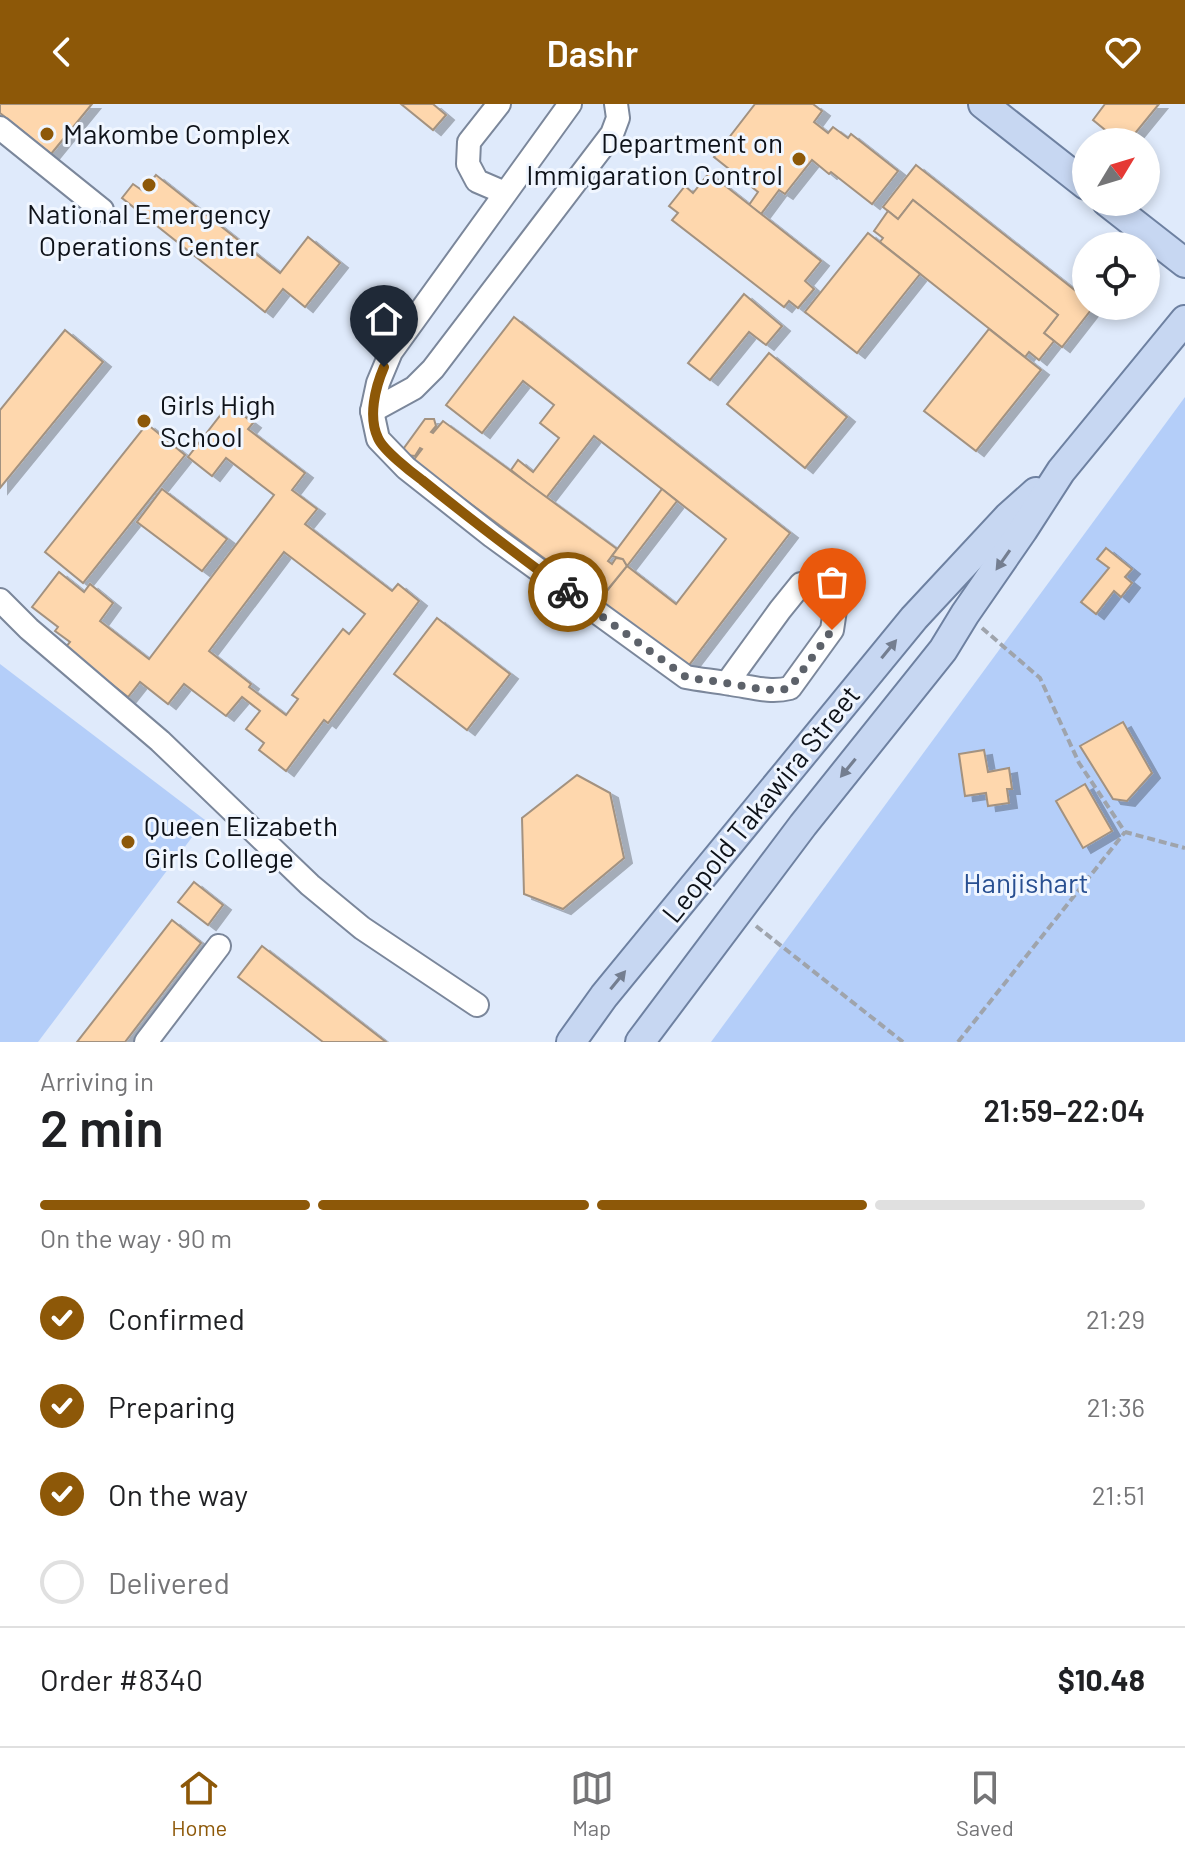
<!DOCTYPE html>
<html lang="en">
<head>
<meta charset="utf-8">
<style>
  body { margin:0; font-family:Barlow,sans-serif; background:#f6f6f6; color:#202124; height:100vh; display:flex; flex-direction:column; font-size:30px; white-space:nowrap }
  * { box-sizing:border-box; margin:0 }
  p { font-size:26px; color:#757577 }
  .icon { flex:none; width:44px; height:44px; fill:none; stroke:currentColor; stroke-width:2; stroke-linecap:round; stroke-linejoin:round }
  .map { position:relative; height:938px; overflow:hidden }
  .details { display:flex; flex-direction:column; background:#fff; flex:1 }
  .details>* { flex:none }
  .needle { width:52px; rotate:52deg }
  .controls { position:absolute; left:1072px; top:24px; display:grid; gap:16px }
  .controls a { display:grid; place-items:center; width:88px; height:88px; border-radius:50%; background:#fff; box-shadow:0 4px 12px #0003; font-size:40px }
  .pin { position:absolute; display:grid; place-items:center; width:68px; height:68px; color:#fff; margin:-82px -34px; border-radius:50% 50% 50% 0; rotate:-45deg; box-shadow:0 0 8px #0007 }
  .pin .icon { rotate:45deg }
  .courier { position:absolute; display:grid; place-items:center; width:80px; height:80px; margin:-40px; border:6px solid #8d5808; border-radius:50%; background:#fff; color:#222; box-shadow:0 2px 10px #0007 }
  .headline em { font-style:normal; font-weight:600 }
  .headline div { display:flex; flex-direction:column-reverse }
  .headline { display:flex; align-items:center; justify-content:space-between; height:136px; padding:0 40px }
  h1 { font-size:52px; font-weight:600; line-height:60px }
  .bar { display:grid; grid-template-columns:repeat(4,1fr); gap:12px 8px; align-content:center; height:96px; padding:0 40px }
  .bar i { height:10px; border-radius:6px; background:#e0e0e0 }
  .bar .current { background:#8d5808 }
  .bar p { grid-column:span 4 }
  .line { display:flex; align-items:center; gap:20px; padding:0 40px; border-top:2px solid #e0e0e0 }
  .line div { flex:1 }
  ol { padding:0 40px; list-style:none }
  li { display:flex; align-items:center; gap:24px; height:88px }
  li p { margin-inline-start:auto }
  li .icon { padding:8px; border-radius:50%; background:#8d5808; color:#fff; stroke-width:4 }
  li:last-child { color:#757577 }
  li i { width:44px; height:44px; border:4px solid #e0e0e0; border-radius:50% }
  header { display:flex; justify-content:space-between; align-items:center; height:104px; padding:0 40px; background:#8d5808; color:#fff; font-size:36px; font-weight:600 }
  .tabs { display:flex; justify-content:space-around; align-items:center; height:112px; border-top:2px solid #e0e0e0; background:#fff; font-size:22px; color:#757577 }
  .tabs a { display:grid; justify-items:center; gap:4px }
  .tabs .current { color:#8d5808 }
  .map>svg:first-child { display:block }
  .built { fill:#dfeafb; fill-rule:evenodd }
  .green { fill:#b4cef9 }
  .building { fill:#fed7ad; stroke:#a39280; stroke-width:2; fill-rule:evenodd; filter:url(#shadow) }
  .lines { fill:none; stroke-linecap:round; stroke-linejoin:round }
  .minor-casing { stroke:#7b879b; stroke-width:26 }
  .major-casing { stroke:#6e81a1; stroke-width:32 }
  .path { stroke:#9fa4ac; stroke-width:4; stroke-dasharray:8 4; stroke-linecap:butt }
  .minor { stroke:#fff; stroke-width:22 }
  .major { stroke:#c7d7f2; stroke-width:28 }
  .oneway { fill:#747e90 }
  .done { stroke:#5d626a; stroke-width:8; stroke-dasharray:0 14.4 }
  .route { stroke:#8d5808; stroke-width:10 }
  .poi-dot { fill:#8d5808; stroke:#f0f6ff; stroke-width:3 }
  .labels { text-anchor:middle; stroke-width:6; stroke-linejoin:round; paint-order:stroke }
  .poi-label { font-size:28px; fill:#0e1219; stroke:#f0f6ff; text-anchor:start }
  .street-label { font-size:28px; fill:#0e1219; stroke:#f0f6ff }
  .park-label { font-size:28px; fill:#284f91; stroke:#f0f6ff }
</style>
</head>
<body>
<header><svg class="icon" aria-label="back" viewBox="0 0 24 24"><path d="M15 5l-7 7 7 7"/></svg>Dashr<svg class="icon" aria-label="heart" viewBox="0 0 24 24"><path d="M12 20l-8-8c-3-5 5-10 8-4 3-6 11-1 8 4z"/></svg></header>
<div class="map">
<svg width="1185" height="938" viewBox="0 0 1185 938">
  <defs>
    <filter id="shadow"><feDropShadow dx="8" dy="5" stdDeviation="0" flood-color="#0004"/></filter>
  </defs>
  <rect width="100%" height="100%" fill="#f0f6ff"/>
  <path class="built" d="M0 0H1185V938H0ZM1086 38H1146V98H1086ZM1086 142H1146V202H1086Z"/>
  <g class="green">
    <path d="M1185 293V938H711Z"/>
    <path d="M0 560 205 716 38 938H0Z"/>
  </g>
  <g class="building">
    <path d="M0 0H92L51 50 0 9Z"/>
    <path d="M401 0H433L446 11 433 26Z"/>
    <path d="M755 0H813L822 7 814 18 828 29 833 23 848 34 851 30 898 67 872 100 831 68 829 70 812 56 785 90 779 86 761 110 749 101 758 88 714 53Z"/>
    <path d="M1105 0H1159L1128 38H1120L1093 16Z"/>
    <path d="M916 61 1086 195V202H1094L1062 243 1044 229 1058 211 913 96 898 115 883 103Z"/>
    <path d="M709 69 821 157 805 177 814 185 798 204 789 197 784 203 672 116 678 109 669 102 685 82 693 89Z"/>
    <path d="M156 71 280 169 308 133 340 159 305 203 283 185 265 208 122 94 133 80 143 87Z"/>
    <path d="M913 96 1058 211 1044 229 1054 237 1039 256 1029 248 1025 253 880 138 883 134 874 127 888 107 898 115Z"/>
    <path d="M868 129 920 170 857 249 805 208Z"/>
    <path d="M744 190 782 222 766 241 749 228 710 276 688 259Z"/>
    <path d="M514 213 790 429 686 565 599 497 627 462 676 500 726 435 594 332 546 394 511 366 518 356 533 368 559 334 540 319 554 301 523 277 482 329 446 301Z"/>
    <path d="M989 225 1041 266 976 347 924 307Z"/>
    <path d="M65 226 103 258 0 384V306Z"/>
    <path d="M769 249 847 313 805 364 727 300Z"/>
    <path d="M229 300 253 319 248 325 305 369 292 386 317 405 305 420 392 487 398 480 419 497 328 619 324 616 286 667 259 646 264 639 246 625 260 607 242 593 226 612 184 580 168 600 140 578 128 593 65 544 70 538 55 527 58 523 32 503 59 468 84 488 90 480 113 499 100 517 149 555 274 391 226 354 212 372 188 353ZM284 448 365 510 349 530 343 525 292 591 298 595 286 611 249 583 251 580 209 547Z"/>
    <path d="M425 315H434L436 322 431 328 433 329 443 317 617 445 608 457 612 460 616 454 623 455 627 462 604 490H598L595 483 601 475 597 472 587 486 413 357 422 345 420 344 415 352 406 351 404 344Z"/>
    <path d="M147 320 185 351 83 479 45 448Z"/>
    <path d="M162 385 227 435 202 467 137 418Z"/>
    <path d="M662 385 677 397 627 462 623 455 612 452Z"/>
    <path d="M1106 444 1132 465 1125 473 1132 479 1121 493 1114 487 1096 510 1081 498 1109 464 1097 455Z"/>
    <path d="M437 514 510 570 467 626 394 570Z"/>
    <path d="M1123 618 1152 669 1127 697 1113 695 1080 642Z"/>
    <path d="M984 646 988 668 1009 664 1012 685H1007L1009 699 988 702 986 689 965 692 959 650Z"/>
    <path d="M577 671 610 689 624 754 563 805 524 790 522 714Z"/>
    <path d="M1085 680 1112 727 1083 744 1056 697Z"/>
    <path d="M194 778 223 801 208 821 178 798Z"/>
    <path d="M172 816 201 839 125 938H77Z"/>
    <path d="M262 842 386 938H323L238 873Z"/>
  </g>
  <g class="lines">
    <g class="minor-casing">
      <g id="minor">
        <path d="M499 0 469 38 468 60 477 77 505 89"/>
        <path d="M570 0 391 248 378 279 372 307 378 335 406 364 492 432 686 573C701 576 716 577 731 580 752 583 770 589 790 584L832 526 835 506 825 487 812 478 801 480 780 506 727 579"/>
        <path d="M0 24 102 106"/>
        <path d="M372 307 414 284 433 265 612 30 618 14 616 0"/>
        <path d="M0 496 29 525 160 637 310 781 362 824 477 901"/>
        <path d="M146 938 219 842"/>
      </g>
    </g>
    <g class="major-casing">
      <g id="major">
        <path d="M983 0 1086 81"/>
        <path d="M1107 98 1185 159"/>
        <path d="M571 938 604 892 914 514 1008 413 1036 388"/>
        <path d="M640 938 803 721 943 546 965 510 1023 426 1061 367 1185 216"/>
      </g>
    </g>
    <g class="path">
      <path d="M982 524 1040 574 1079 659 1125 728 1185 744"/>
      <path d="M756 822 903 938"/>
      <path d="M958 938 1125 728"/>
    </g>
    <use href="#minor" class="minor"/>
    <use href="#major" class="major"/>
  </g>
  <defs><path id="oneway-solid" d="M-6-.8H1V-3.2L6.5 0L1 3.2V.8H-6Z" transform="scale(2)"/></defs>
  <g class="oneway">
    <use href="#oneway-solid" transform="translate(1003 456) rotate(125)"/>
    <use href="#oneway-solid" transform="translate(889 545) rotate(-51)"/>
    <use href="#oneway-solid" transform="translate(848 664) rotate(129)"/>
    <use href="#oneway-solid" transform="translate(618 876) rotate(-51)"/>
  </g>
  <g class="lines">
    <path class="done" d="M568 488 686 573C701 576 716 577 731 580 752 583 770 589 790 584L832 526"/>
    <path class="route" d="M384 263C375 284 368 313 378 334 383 346 411 368 422 376 470 415 519 452 568 488"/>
  </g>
  <g class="poi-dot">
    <circle cx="47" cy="30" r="8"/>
    <circle cx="799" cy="55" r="8"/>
    <circle cx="149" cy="81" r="8"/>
    <circle cx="144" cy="317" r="8"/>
    <circle cx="128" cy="738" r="8"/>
  </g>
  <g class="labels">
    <g class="poi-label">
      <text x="63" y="40">Makombe Complex</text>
      <text x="783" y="49" text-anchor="end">Department on<tspan x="783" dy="32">Immigaration Control</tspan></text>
      <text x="149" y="120" text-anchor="middle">National Emergency<tspan x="149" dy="32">Operations Center</tspan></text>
      <text x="160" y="311">Girls High<tspan x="160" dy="32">School</tspan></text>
      <text x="144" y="732">Queen Elizabeth<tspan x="144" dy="32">Girls College</tspan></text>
    </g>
    <g class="street-label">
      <text transform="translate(761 700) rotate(-51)" y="10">Leopold Takawira Street</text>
    </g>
    <g class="park-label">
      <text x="1026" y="789">Hanjishart</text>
    </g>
  </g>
</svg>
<div class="controls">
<a><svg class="needle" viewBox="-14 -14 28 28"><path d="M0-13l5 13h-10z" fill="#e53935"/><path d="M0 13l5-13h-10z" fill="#757577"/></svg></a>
<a><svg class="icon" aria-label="locate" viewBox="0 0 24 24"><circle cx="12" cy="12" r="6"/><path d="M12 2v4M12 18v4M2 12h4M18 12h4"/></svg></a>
</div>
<div class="pin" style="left:832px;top:526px;background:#ea580c"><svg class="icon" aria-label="bag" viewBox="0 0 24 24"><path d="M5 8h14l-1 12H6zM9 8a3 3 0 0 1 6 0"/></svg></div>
<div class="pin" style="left:384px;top:263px;background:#1f2937"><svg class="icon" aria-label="home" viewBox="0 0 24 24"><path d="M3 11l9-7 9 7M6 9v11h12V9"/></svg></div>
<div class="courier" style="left:568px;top:488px"><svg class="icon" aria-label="bike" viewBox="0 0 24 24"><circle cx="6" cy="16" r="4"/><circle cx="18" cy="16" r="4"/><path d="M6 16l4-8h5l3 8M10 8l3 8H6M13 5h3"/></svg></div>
</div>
<section class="details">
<div class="headline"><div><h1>2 min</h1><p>Arriving in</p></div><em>21:59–22:04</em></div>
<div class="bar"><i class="current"></i><i class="current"></i><i class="current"></i><i></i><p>On the way · 90 m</p></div>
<ol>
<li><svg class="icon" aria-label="check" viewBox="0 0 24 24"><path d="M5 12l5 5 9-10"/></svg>Confirmed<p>21:29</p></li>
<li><svg class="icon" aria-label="check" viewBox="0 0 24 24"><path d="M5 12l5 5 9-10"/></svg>Preparing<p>21:36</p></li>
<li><svg class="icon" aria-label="check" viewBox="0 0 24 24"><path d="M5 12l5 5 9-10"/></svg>On the way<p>21:51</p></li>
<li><i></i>Delivered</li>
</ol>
<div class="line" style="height:104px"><div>Order #8340</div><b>$10.48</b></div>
</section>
<nav class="tabs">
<a class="current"><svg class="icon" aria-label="home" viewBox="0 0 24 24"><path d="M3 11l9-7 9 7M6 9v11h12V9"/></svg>Home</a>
<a><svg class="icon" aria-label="map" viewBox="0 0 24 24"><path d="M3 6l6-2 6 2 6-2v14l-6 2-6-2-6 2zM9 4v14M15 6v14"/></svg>Map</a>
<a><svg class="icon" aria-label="saved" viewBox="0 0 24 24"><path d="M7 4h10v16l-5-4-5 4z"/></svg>Saved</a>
</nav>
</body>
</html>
